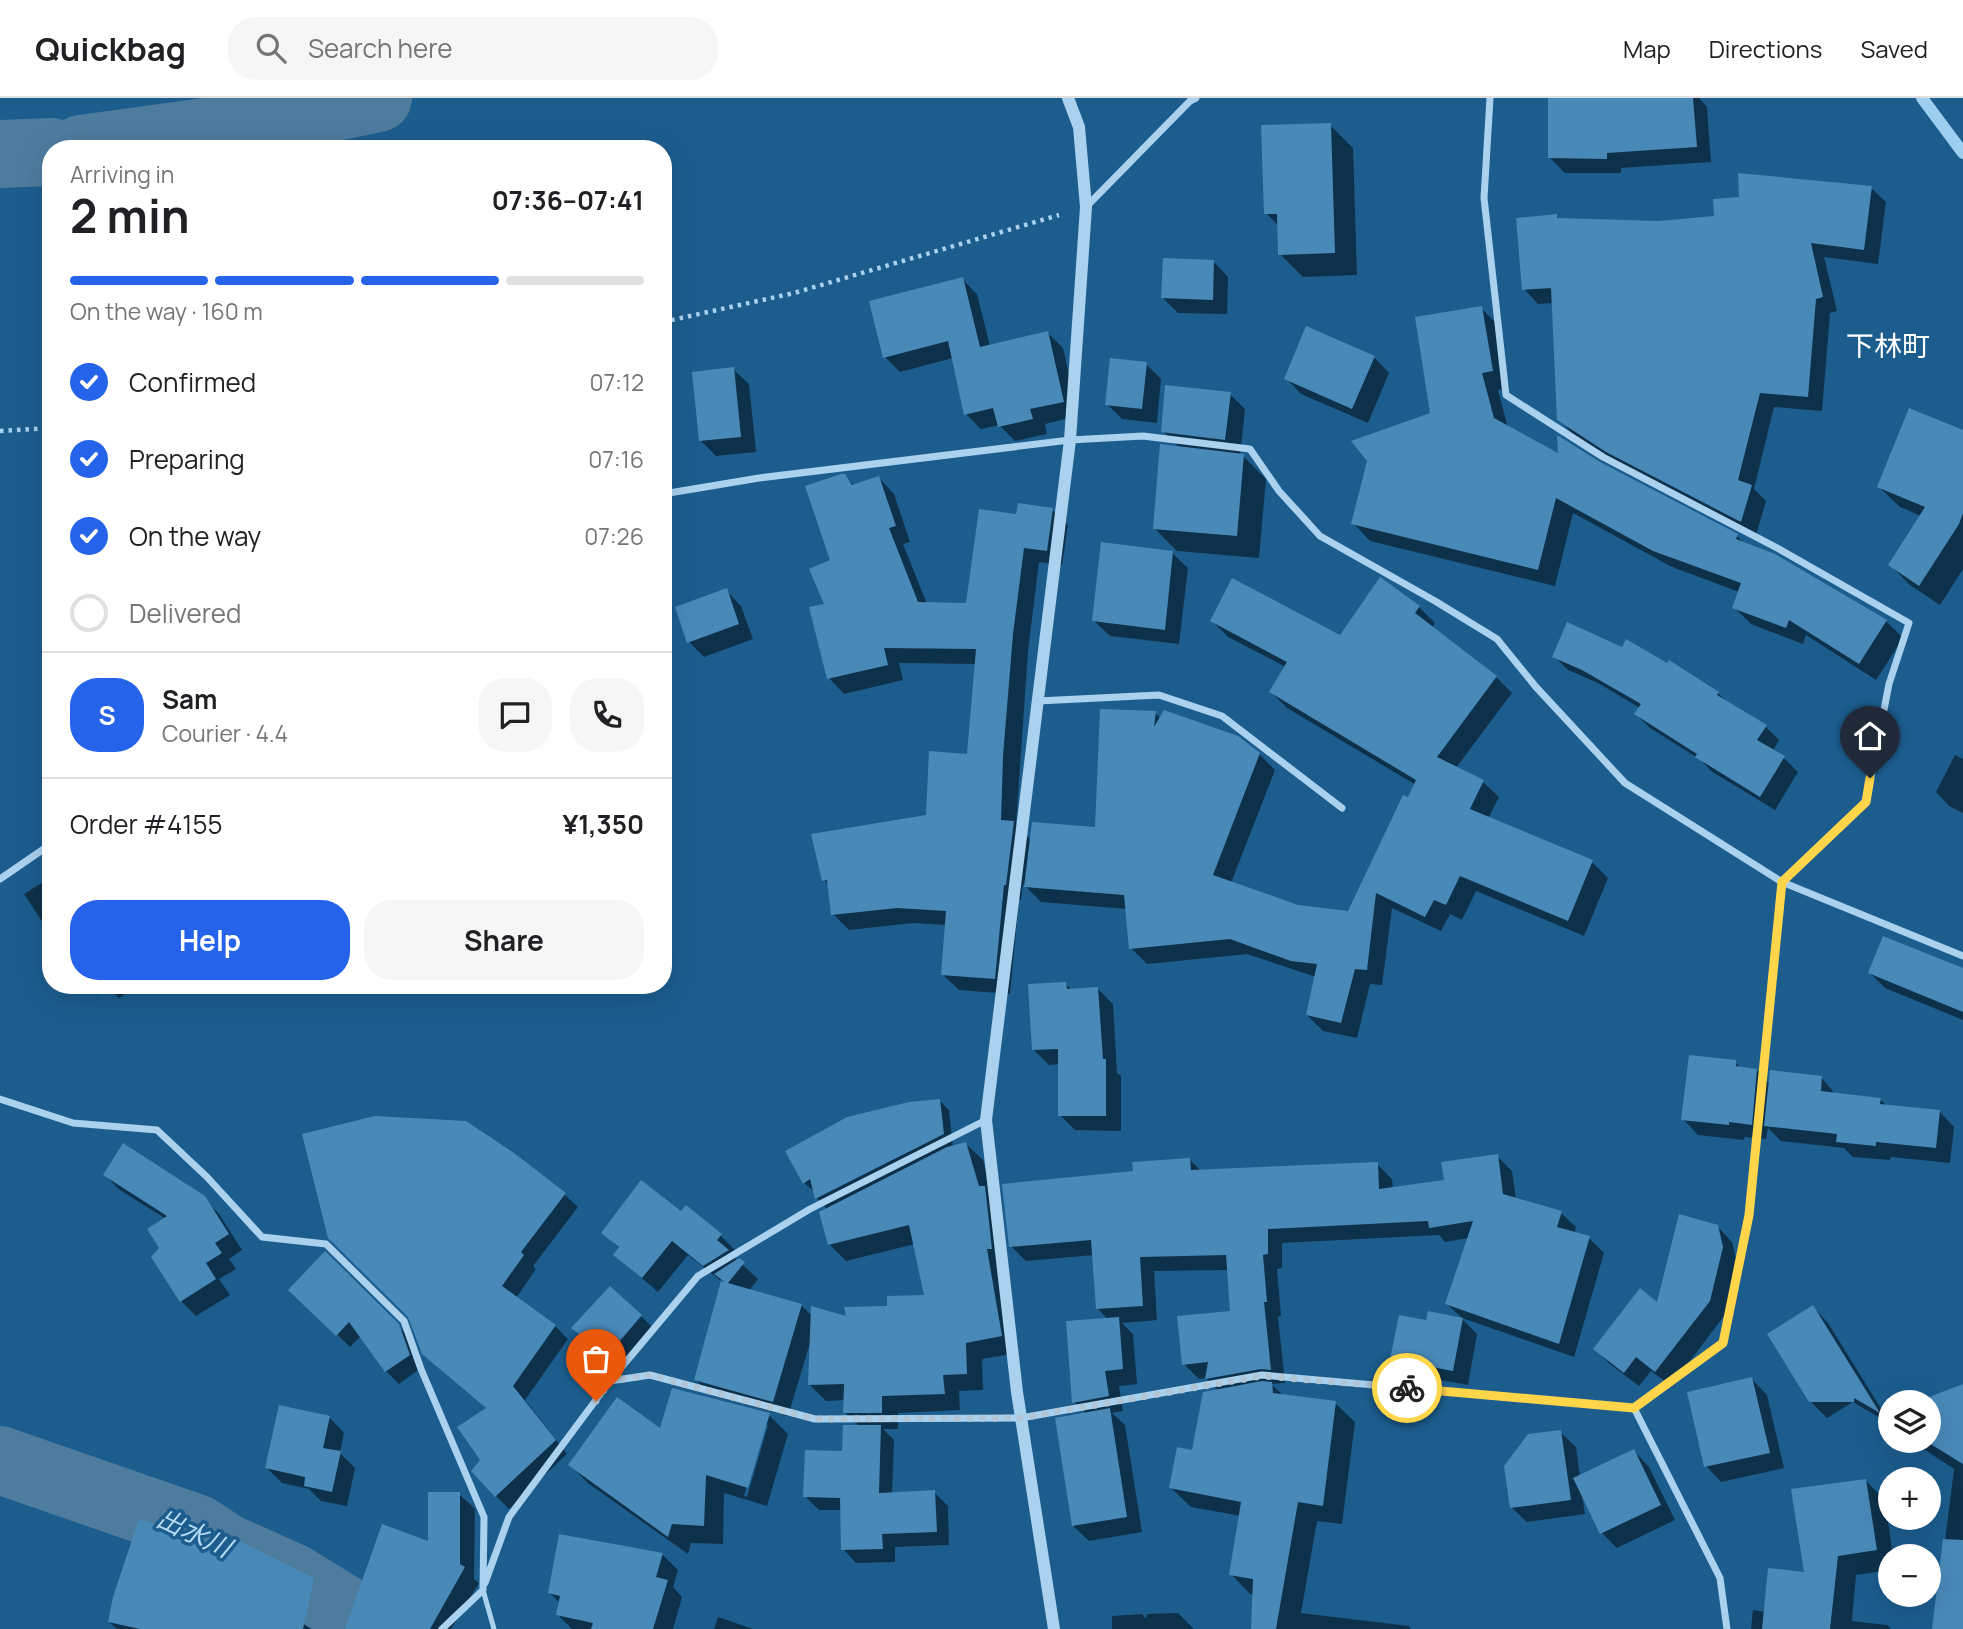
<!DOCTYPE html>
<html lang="en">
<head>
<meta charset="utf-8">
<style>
  body { margin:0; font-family:Manrope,"Noto Sans JP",sans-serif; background:#f6f6f6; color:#202124; height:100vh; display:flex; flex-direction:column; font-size:26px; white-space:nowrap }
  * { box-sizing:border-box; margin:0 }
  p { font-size:23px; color:#757577 }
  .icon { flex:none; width:38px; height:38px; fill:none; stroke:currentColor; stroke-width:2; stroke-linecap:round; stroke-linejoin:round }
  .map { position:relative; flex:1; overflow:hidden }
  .drawer { position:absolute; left:42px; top:42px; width:630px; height:854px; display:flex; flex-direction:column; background:#fff; border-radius:28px; box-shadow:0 7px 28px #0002 }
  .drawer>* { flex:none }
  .tools { position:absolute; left:1878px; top:1292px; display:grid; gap:14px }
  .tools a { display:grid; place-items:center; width:63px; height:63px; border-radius:50%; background:#fff; box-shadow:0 7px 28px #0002; font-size:35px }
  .pin { position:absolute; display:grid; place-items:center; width:60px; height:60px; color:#fff; margin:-72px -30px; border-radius:50% 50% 50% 0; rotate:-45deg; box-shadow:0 0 7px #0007 }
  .pin .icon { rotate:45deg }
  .courier { position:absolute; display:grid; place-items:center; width:70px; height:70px; margin:-35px; border:5px solid #ffd54a; border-radius:50%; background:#fff; color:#222; box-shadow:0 2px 9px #0007 }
  .head em { font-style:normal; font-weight:700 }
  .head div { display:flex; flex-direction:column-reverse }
  .head { display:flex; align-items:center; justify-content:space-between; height:119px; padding:0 28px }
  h1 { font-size:46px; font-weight:700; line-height:52px }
  .bar { display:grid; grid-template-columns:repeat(4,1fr); gap:10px 7px; align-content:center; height:84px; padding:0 28px }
  .bar i { height:9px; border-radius:5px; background:#e0e0e0 }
  .bar .selected { background:#2563eb }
  .bar p { grid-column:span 4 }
  .line { display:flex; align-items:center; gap:18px; padding:0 28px; border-top:2px solid #e0e0e0 }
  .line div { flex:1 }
  .round { display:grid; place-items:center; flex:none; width:74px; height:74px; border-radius:28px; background:#f6f6f6 }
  ol { padding:0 28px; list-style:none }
  li { display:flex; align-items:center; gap:21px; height:77px }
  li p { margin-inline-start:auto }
  li .icon { padding:7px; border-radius:50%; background:#2563eb; color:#fff; stroke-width:4 }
  li:last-child { color:#757577 }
  li i { width:38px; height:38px; border:4px solid #e0e0e0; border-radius:50% }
  .primary-button { display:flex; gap:14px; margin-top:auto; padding:14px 28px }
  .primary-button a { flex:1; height:80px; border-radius:28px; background:#2563eb; color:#fff; font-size:28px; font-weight:700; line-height:80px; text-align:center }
  .primary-button a+a { background:#f6f6f6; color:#202124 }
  header { display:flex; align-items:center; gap:42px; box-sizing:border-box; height:98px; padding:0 35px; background:#fff; border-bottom:2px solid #e0e0e0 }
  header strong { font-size:33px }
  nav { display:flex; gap:38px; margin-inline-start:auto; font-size:24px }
  .search { width:490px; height:63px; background:#f6f6f6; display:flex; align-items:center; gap:18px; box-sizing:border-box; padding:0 24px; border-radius:28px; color:#757577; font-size:26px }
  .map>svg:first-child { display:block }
  .shadow { fill:#0007; fill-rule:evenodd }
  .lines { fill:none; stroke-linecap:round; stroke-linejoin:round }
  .stream { stroke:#9dceef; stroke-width:12 }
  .river { stroke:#4e7c9f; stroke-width:68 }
  .building { fill:#4989b8 }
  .path { stroke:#aad1ee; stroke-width:4.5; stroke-dasharray:3.5 5; stroke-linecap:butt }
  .service { stroke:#aad1ee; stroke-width:5 }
  .minor { stroke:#aad1ee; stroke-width:7 }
  .tertiary { stroke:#aad1ee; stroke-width:12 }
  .done { stroke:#b0c6d7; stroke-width:7; stroke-dasharray:0 12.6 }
  .route { stroke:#ffd54a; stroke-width:9 }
  .labels { text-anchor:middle; stroke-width:7; stroke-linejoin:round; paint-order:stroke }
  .water-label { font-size:26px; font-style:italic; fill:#b6dbf5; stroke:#1c5d8e }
  .quarter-label { font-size:28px; fill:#fff; stroke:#1c5d8e }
</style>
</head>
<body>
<header>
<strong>Quickbag</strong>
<div class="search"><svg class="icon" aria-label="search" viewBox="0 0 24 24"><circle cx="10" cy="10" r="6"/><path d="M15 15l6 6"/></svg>Search here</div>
<nav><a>Map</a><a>Directions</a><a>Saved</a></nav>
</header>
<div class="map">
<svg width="1963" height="1531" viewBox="0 0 1963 1531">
  <rect width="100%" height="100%" fill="#1c5d8e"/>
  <g class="shadow">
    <path d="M1550 0H1699L1707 9 1711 64 1621 70V75H1565L1549 59Z"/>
    <path d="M1330 27 1353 50 1357 177 1303 179 1280 156 1279 128 1266 115Z"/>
    <path d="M1871 90 1886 104 1878 166 1824 159 1837 213 1830 215 1822 313 1774 309 1754 391 1766 403 1756 437 1623 368 1573 336 1559 321 1554 205 1538 206 1524 191 1556 118 1560 122 1659 125 1716 119 1741 100Z"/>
    <path d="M1213 163 1228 179 1227 216 1178 215 1163 200Z"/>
    <path d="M962 181 977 196 990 248 1048 235 1063 250 1078 318 1045 326 1047 336 1015 343 999 327 981 331 966 316 953 260 900 274 885 259Z"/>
    <path d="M1481 210 1498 227 1509 290 1498 292 1508 330 1560 358 1599 366 1737 438 1745 446 1886 523 1903 540 1876 582 1806 537 1803 546 1751 526 1734 509 1739 494 1672 469 1573 415 1555 488 1370 443 1353 425 1432 317Z"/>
    <path d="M1374 259 1389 275 1368 325 1301 296 1286 280Z"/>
    <path d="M1146 266 1161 281 1157 325 1122 321 1107 306Z"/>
    <path d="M733 271 749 286 756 354 716 358 701 343Z"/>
    <path d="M1230 296 1245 311 1240 358H1243L1266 381 1259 460 1177 453 1154 430 1180 350 1163 333Z"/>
    <path d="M1963 334V471L1940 507 1910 487 1890 467 1921 418 1900 409 1879 389Z"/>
    <path d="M844 378 855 388 879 380 894 396 910 444 903 446 927 506H967L1017 418 1052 412 1068 427 1062 467 1039 464 1028 553 1016 727 1031 742 1096 731 1155 615 1161 621 1259 656 1275 672 1231 785 1297 808 1349 815 1416 687 1287 610 1271 594 1286 569 1228 539 1212 523 1340 539 1380 482 1419 509 1435 525 1432 530 1496 579 1512 595 1456 670 1483 684 1499 699 1488 721 1592 764 1608 780 1584 838 1476 793 1462 822 1450 816 1441 833 1392 810 1382 887 1370 886 1357 940 1323 933 1307 917 1316 879 1247 856 1147 866 1131 850 1127 811 1041 804 1023 786 1021 802H1019L1010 896 959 892 943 877 947 827 913 825 849 832 833 816 830 788 824 782 927 719 969 657 976 566 899 565 903 582 844 596 829 580 826 507Z"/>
    <path d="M1172 455 1188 470 1179 546 1110 538 1094 523Z"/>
    <path d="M726 492 741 508 753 541 704 559 689 544Z"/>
    <path d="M1623 551 1718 595 1729 606 1765 628 1779 642 1773 653 1784 660 1798 674 1775 712 1711 673 1701 662 1650 630 1636 616 1640 610 1598 585 1568 572 1554 558Z"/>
    <path d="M1955 657 1963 661V715L1949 708 1936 694Z"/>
    <path d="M51 779V837L24 796Z"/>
    <path d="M1870 875 1963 877V922L1885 890Z"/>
    <path d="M1065 886 1072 892 1098 891 1113 906 1117 975 1121 978V1033L1075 1032 1060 1017V966L1049 967 1034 952Z"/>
    <path d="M88 887H139L119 900 109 890 98 897Z"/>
    <path d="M1735 964 1742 971 1757 972 1770 986 1821 979 1836 997 1880 1001 1887 1008 1939 1013 1954 1029 1950 1065 1891 1059 1890 1062 1853 1059 1844 1050 1781 1043 1768 1030 1766 1041 1744 1039V1042L1698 1037 1683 1021Z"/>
    <path d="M939 1002 949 1012 953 1049 966 1046 983 1062 992 1098 1018 1255 982 1261 983 1292 959 1293 960 1312 898 1315V1331H883L894 1342 892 1396 934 1394 948 1408 949 1447 895 1449V1464L856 1465 843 1451 842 1412H819L805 1398 844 1355 860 1329 845 1314V1302L826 1303 809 1286 810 1245 788 1318 711 1297 696 1282 727 1187 723 1182V1180L720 1182 688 1157 658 1194 615 1157 620 1151 603 1135 681 1116 686 1110 721 1138 736 1153 732 1157 758 1181 749 1193 801 1207 812 1218 848 1220 926 1198 915 1146 846 1163 829 1146 827 1111 817 1100 815 1094 804 1085 787 1053Z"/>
    <path d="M1497 1058 1512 1073 1516 1101 1561 1115 1576 1129 1574 1136 1589 1140 1604 1155 1574 1259 1462 1220 1447 1206 1469 1140 1445 1144 1439 1137 1282 1145V1170L1277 1171 1281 1218 1278 1219 1285 1285 1271 1286 1284 1298 1335 1305 1355 1324 1342 1426 1317 1423 1301 1515 1409 1528 1411 1531H1252L1254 1496H1250L1231 1476 1241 1418 1191 1409 1171 1390 1193 1354 1219 1293 1206 1280 1199 1281 1184 1266 1232 1214 1229 1172 1154 1173 1157 1222 1122 1225 1133 1236 1137 1286 1119 1288 1123 1313 1112 1315 1125 1327 1142 1434 1089 1443 1073 1428 1086 1316 1074 1304 1109 1222 1098 1211 1094 1157 1026 1163 1011 1148 1135 1075 1190 1062 1201 1073 1377 1066 1392 1081 1393 1091 1446 1084Z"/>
    <path d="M105 1077 203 1100 219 1116 242 1152 229 1161 236 1171 219 1181 230 1197 196 1218 181 1203 161 1150 166 1121 120 1092Z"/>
    <path d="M564 1096 578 1109 533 1168 536 1171 516 1200 555 1228 568 1241 525 1302 567 1356 509 1411 496 1398 483 1362 487 1311 424 1255Z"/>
    <path d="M1717 1128 1732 1144 1737 1165 1724 1218 1671 1288 1651 1273 1639 1288 1610 1266 1595 1251 1658 1207Z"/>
    <path d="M325 1156 411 1241 421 1270 399 1286 386 1273 361 1238 350 1249 291 1191Z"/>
    <path d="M1813 1209 1828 1225 1885 1317 1890 1315V1326L1853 1304 1827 1320 1812 1305 1770 1236Z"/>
    <path d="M641 1218 656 1233 623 1272 588 1245 573 1230Z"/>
    <path d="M1462 1221 1477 1236 1468 1287 1407 1276 1392 1260 1428 1224Z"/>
    <path d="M1752 1281 1767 1297 1784 1370 1721 1384 1706 1368Z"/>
    <path d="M1963 1288V1531H1934L1954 1371 1910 1342H1928Z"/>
    <path d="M769 1317 788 1336 767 1408 724 1395 723 1446 691 1445 688 1456 589 1386 570 1367 661 1333ZM765 1327H768L747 1399 744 1398Z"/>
    <path d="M329 1319 344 1335 340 1355 355 1370 347 1408 321 1403 309 1391 282 1385 267 1370Z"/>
    <path d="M1560 1334 1576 1349 1580 1379 1634 1353 1649 1369 1675 1422 1617 1450 1602 1435 1582 1396 1585 1416 1527 1424 1511 1409Z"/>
    <path d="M1865 1382 1885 1402 1893 1458H1890V1472L1856 1477 1852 1523 1887 1527 1891 1531H1751L1753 1512 1766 1514 1806 1476Z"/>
    <path d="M459 1396 475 1411 474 1481 479 1485 451 1531H347L430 1446Z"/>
    <path d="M561 1438 663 1457 678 1472 673 1489 682 1499 673 1531H572L558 1517 560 1505 549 1494Z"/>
    <path d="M313 1482 330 1499 324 1531H117L109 1524Z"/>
    <path d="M1178 1515 1194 1531H1112V1518L1142 1516 1146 1521 1147 1516Z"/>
    <path d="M718 1519 753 1531H714Z"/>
  </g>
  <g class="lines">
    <path class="stream" d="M1922 0 1963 55"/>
    <g class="river">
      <path d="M81 51 235 30 378 0"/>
      <path d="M0 56 51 54"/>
      <path d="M0 1362 196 1430 225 1449 292 1479 377 1531"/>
    </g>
  </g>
  <g class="building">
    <path d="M1548 0H1693L1697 49 1607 55V61L1548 60Z"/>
    <path d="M1331 25 1335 155 1278 157 1277 116H1264L1261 27Z"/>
    <path d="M1738 75 1872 88 1864 152 1811 145 1823 199 1816 201 1808 299 1760 295 1738 382 1752 387 1741 424 1606 354 1557 322 1551 190 1522 192 1516 120 1557 116V120L1659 123 1714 118 1713 101 1739 99Z"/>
    <path d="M1163 160 1214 162 1213 202 1161 200Z"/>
    <path d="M963 179 980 249 1048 233 1064 304 1030 311 1033 321 998 329 993 310 964 317 948 243 883 260 869 203Z"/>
    <path d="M1482 208 1493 273 1482 275 1494 320 1558 355 1557 337 1600 364 1738 436 1736 441 1775 456 1887 522 1859 566 1789 522 1786 530 1732 510 1741 485 1653 453 1556 400 1538 472 1351 426 1367 363 1351 343 1430 315 1415 219Z"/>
    <path d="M1306 228 1375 258 1352 311 1284 281Z"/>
    <path d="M1110 260 1147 264 1142 311 1105 307Z"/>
    <path d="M734 269 741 339 699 343 692 274Z"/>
    <path d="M1165 287 1231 294 1225 342 1161 334Z"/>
    <path d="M1909 310 1963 332V415L1959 426 1919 488 1888 467 1925 409 1877 389Z"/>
    <path d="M1160 346 1244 356 1237 438 1153 431Z"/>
    <path d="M841 376H845L852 387 879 378 896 428 889 430 918 504 966 505 979 411 1016 416 1018 405 1053 410 1047 453 1024 450 1013 536 1003 658 1001 722 1014 723 1006 787H1004L995 881 941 877 946 813 897 810 831 817 827 782 822 783 811 736 926 717 929 653 967 656 976 551 884 550 888 567 827 581 809 509 824 506 809 471 830 462 805 388Z"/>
    <path d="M1101 444 1173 453 1165 532 1092 523Z"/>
    <path d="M1380 479 1420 508 1415 515 1497 578 1437 659 1484 682 1470 711 1593 762 1568 823 1460 778 1446 807 1434 802 1425 819 1376 795 1367 872 1355 871 1341 925 1306 917 1317 866 1291 863 1230 841 1129 851 1124 797 1024 789 1032 724 1095 729 1100 611 1156 613 1154 629 1164 612 1238 638 1260 655 1213 777 1298 807 1348 813 1403 697 1408 699 1416 682 1269 594 1287 564 1210 523 1232 480 1340 537Z"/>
    <path d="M727 490 739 526 687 545 675 509Z"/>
    <path d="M1567 524 1622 549 1626 541 1667 565 1669 562 1719 594 1717 597 1767 627 1757 642 1785 658 1760 699 1695 659 1697 656 1634 616 1641 606 1582 572 1552 559Z"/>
    <path d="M1883 838 1963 870V914L1868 875Z"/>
    <path d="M1066 884 1067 891 1098 889 1103 961H1106V1018H1058V951L1032 952 1028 886Z"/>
    <path d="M1689 957 1736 962V968L1757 971 1752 1027 1729 1024V1027L1681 1022Z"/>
    <path d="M1770 972 1822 978 1821 993 1881 1000 1880 1006 1940 1012 1936 1050 1876 1044V1048L1836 1044 1837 1036 1764 1028Z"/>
    <path d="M940 1001 944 1036 815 1101 810 1081 803 1086 785 1053 847 1019 909 1004Z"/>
    <path d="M375 1018 466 1023 514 1055 566 1095 521 1154 524 1157 502 1188 556 1227 513 1288 556 1342 495 1399 471 1373 480 1362 457 1329 486 1310 422 1256 408 1219 328 1140 302 1036Z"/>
    <path d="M966 1044 979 1088H985L992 1151H987L1002 1238 966 1245 967 1276 943 1277 945 1296 882 1298V1315H843L844 1286 808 1287 811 1208 846 1218 844 1209 887 1208V1198L924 1197 909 1127 828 1147 819 1114 947 1049Z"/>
    <path d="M123 1045 205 1098 229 1136 215 1145 222 1155 206 1165 216 1181 180 1204 151 1159 159 1150 147 1131 167 1118 103 1077Z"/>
    <path d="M1498 1056 1503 1096 1562 1113 1557 1129 1590 1138 1559 1246 1445 1206 1473 1123 1429 1130 1428 1123 1268 1131V1156L1263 1157 1267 1204H1264L1271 1272 1261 1271 1205 1281 1208 1264 1182 1267 1177 1218 1230 1213 1226 1157 1140 1159 1143 1208 1096 1211 1091 1142 1009 1149 1002 1086 1133 1073 1132 1064 1190 1060 1191 1072 1378 1064 1379 1091 1444 1082 1441 1064Z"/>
    <path d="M641 1082 681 1113 686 1107 722 1136 717 1142 729 1152 703 1168 672 1143 642 1180 613 1157 619 1149 601 1135Z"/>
    <path d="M1679 1116 1718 1127 1723 1149 1710 1203 1655 1274 1636 1259 1624 1275 1593 1251 1640 1190 1657 1204Z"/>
    <path d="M325 1153 399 1226 410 1257 385 1274 349 1224 336 1238 288 1192Z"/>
    <path d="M739 1160 745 1164 728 1185 802 1206 773 1304 694 1282 721 1183 725 1184 714 1176Z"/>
    <path d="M610 1188 642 1217 607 1258 571 1230Z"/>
    <path d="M1813 1207 1880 1315 1854 1300V1304H1809L1767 1236Z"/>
    <path d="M1428 1213 1463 1220 1453 1273 1390 1261 1399 1217 1426 1222Z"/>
    <path d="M1119 1219 1123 1271 1105 1273 1109 1298 1072 1305 1066 1223Z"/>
    <path d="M1752 1279 1770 1355 1704 1369 1687 1294Z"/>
    <path d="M1262 1283 1272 1284 1273 1295 1336 1303 1323 1408 1298 1404 1276 1531H1251L1253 1481 1229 1477 1241 1404 1169 1390 1177 1349 1192 1352 1203 1294Z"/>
    <path d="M1963 1286V1366L1924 1342H1928V1304H1916Z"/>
    <path d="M672 1290 770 1315 748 1390 706 1377 704 1428 672 1426 668 1439 568 1367 617 1299 660 1330Z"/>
    <path d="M279 1307 330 1318 323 1350 341 1353 332 1394 304 1388 305 1379 265 1370Z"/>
    <path d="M1110 1310 1127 1419 1072 1428 1055 1320Z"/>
    <path d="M843 1327H881L879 1395 935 1392 937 1434 882 1436 883 1451 841 1452 840 1400 803 1399 805 1352 842 1353Z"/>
    <path d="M1561 1332 1571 1402 1510 1410 1504 1368 1528 1336Z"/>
    <path d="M1634 1351 1661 1407 1600 1436 1573 1380Z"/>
    <path d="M1866 1381 1877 1452 1838 1458 1830 1531H1762L1768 1470 1804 1474 1791 1391Z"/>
    <path d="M428 1394H460V1466L465 1469 430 1531H345L382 1426 428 1443Z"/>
    <path d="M139 1421 225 1449 230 1438 314 1480 303 1531H140L108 1524 113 1499Z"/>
    <path d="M559 1436 663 1455 656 1479 668 1482 653 1531H591L593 1525 556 1517 560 1498 548 1495Z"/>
    <path d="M1943 1441 1963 1442V1531H1932Z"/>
  </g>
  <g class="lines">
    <g class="path">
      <path d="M663 224 794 195 1059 117"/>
      <path d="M0 333 51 330"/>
    </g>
    <path class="service" d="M483 1492 494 1531"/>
    <g class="minor">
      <path d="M1490 0 1484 100 1506 297 1603 359 1779 451 1909 525 1889 586 1866 704 1782 784 1749 1117 1723 1245 1634 1310 1720 1480 1727 1531"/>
      <path d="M1087 108 1190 3 1196 0"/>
      <path d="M663 396 759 380 1070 342 1143 338 1250 351 1279 393 1320 438 1435 503 1497 541 1536 589 1625 685 1782 784 1963 858"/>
      <path d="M1038 603 1159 597 1222 618 1342 710"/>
      <path d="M0 781 51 746"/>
      <path d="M0 1001 73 1025 157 1032 207 1079 262 1139 326 1146 404 1223 421 1271 484 1419 483 1492 442 1531"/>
      <path d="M610 1283 650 1277 815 1321 1021 1320 1262 1277 1634 1310"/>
      <path d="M485 1485 509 1419 610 1283 698 1178 810 1111 986 1022"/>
    </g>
    <path class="tertiary" d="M1054 1531 1017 1294 986 1022 1070 342 1086 109 1079 29 1068 0"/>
  </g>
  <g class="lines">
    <path class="done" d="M596 1303 610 1283 650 1277 815 1321 1021 1320 1262 1278 1407 1290"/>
    <path class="route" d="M1407 1290 1634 1310 1723 1245 1749 1117 1782 784 1866 704 1870 680"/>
  </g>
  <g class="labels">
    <g class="water-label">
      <text transform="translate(194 1435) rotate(25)" y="9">出水川</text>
    </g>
    <g class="quarter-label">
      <text x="1888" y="258">下林町</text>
    </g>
  </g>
</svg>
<div class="tools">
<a><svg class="icon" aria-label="layers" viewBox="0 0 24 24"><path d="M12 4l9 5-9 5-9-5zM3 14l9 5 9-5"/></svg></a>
<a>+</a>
<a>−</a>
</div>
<div class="pin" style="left:596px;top:1303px;background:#ea580c"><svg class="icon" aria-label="bag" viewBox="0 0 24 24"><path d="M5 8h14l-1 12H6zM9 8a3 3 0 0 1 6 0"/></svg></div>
<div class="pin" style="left:1870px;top:680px;background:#1f2937"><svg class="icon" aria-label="home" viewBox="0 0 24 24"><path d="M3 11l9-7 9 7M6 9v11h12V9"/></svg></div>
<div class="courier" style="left:1407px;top:1290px"><svg class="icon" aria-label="bike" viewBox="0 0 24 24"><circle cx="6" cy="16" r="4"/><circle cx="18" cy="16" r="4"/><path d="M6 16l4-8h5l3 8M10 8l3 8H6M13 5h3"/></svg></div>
<section class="drawer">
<div class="head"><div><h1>2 min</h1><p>Arriving in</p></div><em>07:36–07:41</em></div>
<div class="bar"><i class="selected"></i><i class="selected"></i><i class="selected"></i><i></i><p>On the way · 160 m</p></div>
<ol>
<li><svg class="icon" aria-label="check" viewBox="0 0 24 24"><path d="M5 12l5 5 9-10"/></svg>Confirmed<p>07:12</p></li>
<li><svg class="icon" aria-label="check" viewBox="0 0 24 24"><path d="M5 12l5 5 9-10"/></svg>Preparing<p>07:16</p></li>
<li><svg class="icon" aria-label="check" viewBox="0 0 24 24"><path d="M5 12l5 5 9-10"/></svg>On the way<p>07:26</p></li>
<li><i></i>Delivered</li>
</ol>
<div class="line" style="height:126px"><b class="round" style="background:#2563eb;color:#fff">S</b><div><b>Sam</b><p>Courier · 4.4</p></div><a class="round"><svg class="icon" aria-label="chat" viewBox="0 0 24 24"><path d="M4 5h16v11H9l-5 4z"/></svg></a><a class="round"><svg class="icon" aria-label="phone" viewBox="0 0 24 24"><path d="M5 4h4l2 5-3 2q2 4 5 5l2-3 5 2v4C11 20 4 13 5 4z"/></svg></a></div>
<div class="line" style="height:91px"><div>Order #4155</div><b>¥1,350</b></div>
<div class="primary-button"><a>Help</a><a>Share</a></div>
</section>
</div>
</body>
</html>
